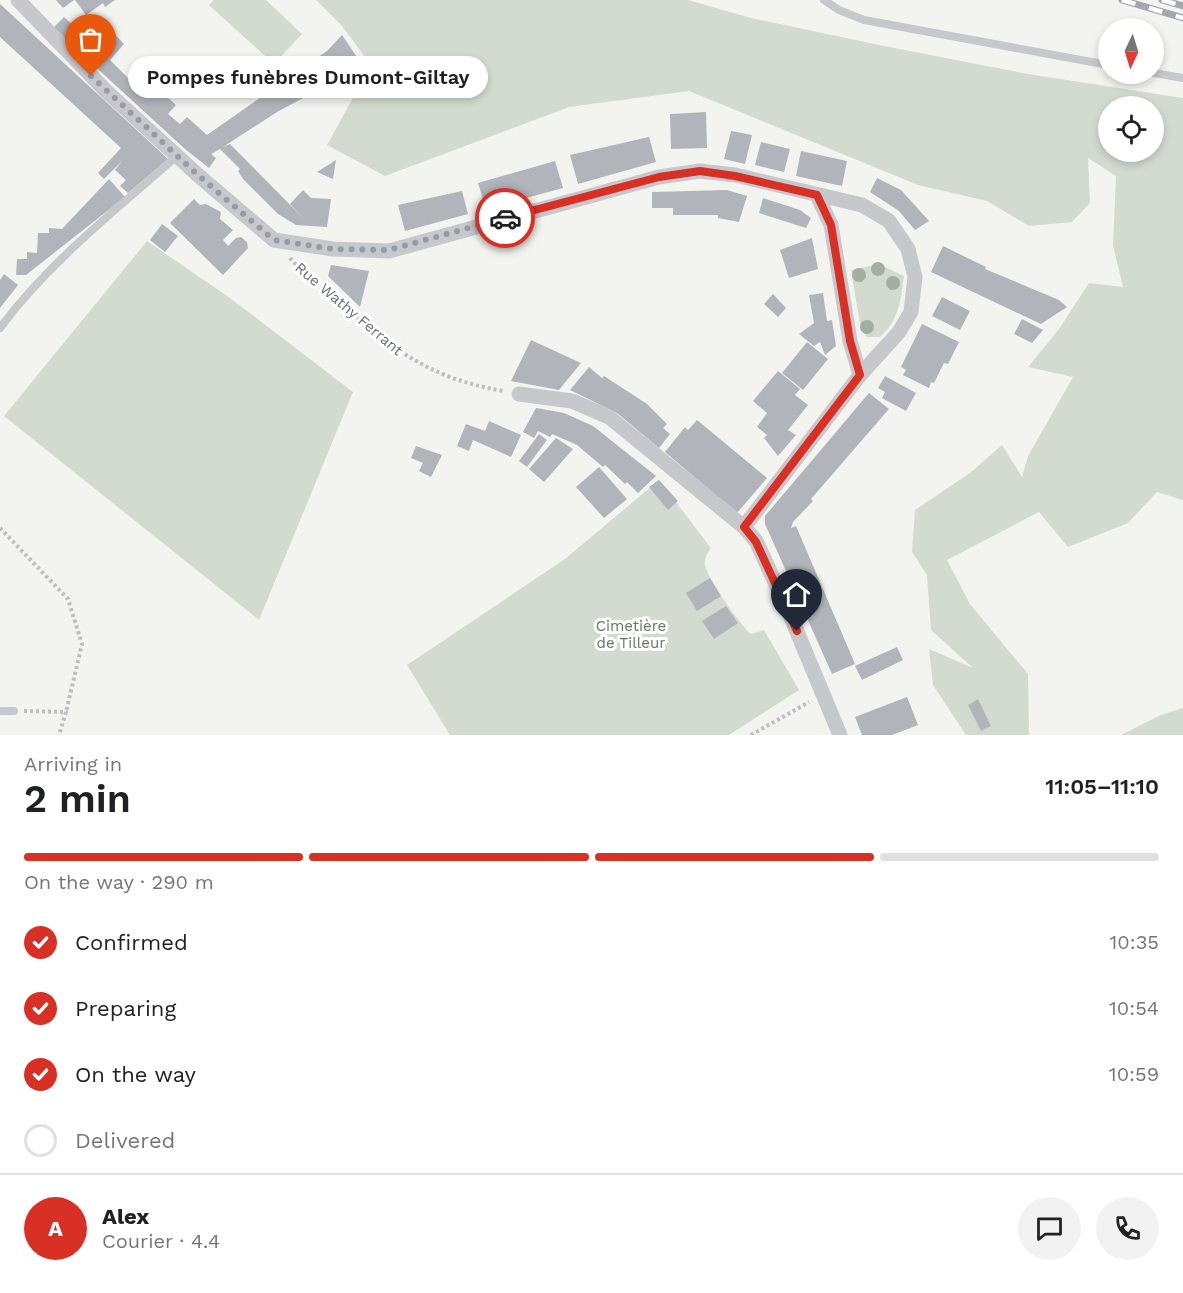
<!DOCTYPE html>
<html lang="en">
<head>
<meta charset="utf-8">
<style>
  body { margin:0; font-family:"Work Sans",sans-serif; background:#f2f2f2; color:#202124; height:100vh; display:flex; flex-direction:column; font-size:22px; white-space:nowrap }
  * { box-sizing:border-box; margin:0 }
  p { font-size:20px; color:#757577 }
  .icon { flex:none; width:33px; height:33px; fill:none; stroke:currentColor; stroke-width:2; stroke-linecap:round; stroke-linejoin:round }
  .map { position:relative; height:735px; overflow:hidden }
  .side { display:flex; flex-direction:column; background:#fff; flex:1 }
  .side>* { flex:none }
  .needle { width:39px; rotate:184deg }
  .tools { position:absolute; left:1098px; top:18px; display:grid; gap:12px }
  .tools a { display:grid; place-items:center; width:66px; height:66px; border-radius:50%; background:#fff; box-shadow:0 3px 9px #0003; font-size:30px }
  .pin { position:absolute; display:grid; place-items:center; width:51px; height:51px; color:#fff; margin:-62px -26px; border-radius:50% 50% 50% 0; rotate:-45deg; box-shadow:0 0 6px #0007 }
  .pin .icon { rotate:45deg }
  .courier { position:absolute; display:grid; place-items:center; width:60px; height:60px; margin:-30px; border:4px solid #d93025; border-radius:50%; background:#fff; color:#222; box-shadow:0 2px 8px #0007 }
  .bubble { position:absolute; height:42px; border-radius:21px; background:#fff; box-shadow:0 3px 9px #0003; font-size:20px; font-weight:600; line-height:42px; text-align:center }
  .head em { font-style:normal; font-weight:600 }
  .head div { display:flex; flex-direction:column-reverse }
  .head { display:flex; align-items:center; justify-content:space-between; height:102px; padding:0 24px }
  h1 { font-size:39px; font-weight:600; line-height:45px }
  .bar { display:grid; grid-template-columns:repeat(4,1fr); gap:9px 6px; align-content:center; height:72px; padding:0 24px }
  .bar i { height:8px; border-radius:4px; background:#e0e0e0 }
  .bar .active { background:#d93025 }
  .bar p { grid-column:span 4 }
  .line { display:flex; align-items:center; gap:15px; padding:0 24px; border-top:2px solid #e0e0e0 }
  .line div { flex:1 }
  .round { display:grid; place-items:center; flex:none; width:63px; height:63px; border-radius:32px; background:#f2f2f2 }
  ol { padding:0 24px; list-style:none }
  li { display:flex; align-items:center; gap:18px; height:66px }
  li p { margin-inline-start:auto }
  li .icon { padding:6px; border-radius:50%; background:#d93025; color:#fff; stroke-width:4 }
  li:last-child { color:#757577 }
  li i { width:33px; height:33px; border:3px solid #e0e0e0; border-radius:50% }
  .map>svg:first-child { display:block }
  .green { fill:#d3dbd0; fill-rule:evenodd }
  .building { fill:#b1b5bb }
  .lines { fill:none; stroke-linecap:round; stroke-linejoin:round }
  .path { stroke:#bdbec0; stroke-width:4; stroke-dasharray:3 3; stroke-linecap:butt }
  .service { stroke:#c6c8cc; stroke-width:8 }
  .minor { stroke:#c6c8cc; stroke-width:15 }
  .rail-casing { stroke:#a3a7ae; stroke-width:7 }
  .rail { stroke:#fff; stroke-width:4.5; stroke-dasharray:14; stroke-linecap:butt }
  .tree { fill:#a3b0a1 }
  .done { stroke:#959ca8; stroke-width:6; stroke-dasharray:0 10.8 }
  .route { stroke:#d93025; stroke-width:8 }
  .labels { text-anchor:middle; stroke-width:6; stroke-linejoin:round; paint-order:stroke }
  .street-label { font-size:15px; fill:#626d82; stroke:#fff }
  .park-label { font-size:15px; fill:#617961; stroke:#fff }
</style>
</head>
<body>
<div class="map">
<svg width="1183" height="735" viewBox="0 0 1183 735">
  <rect width="100%" height="100%" fill="#f3f4ef"/>
  <g class="green">
    <path d="M214 0H266L302 34 274 64 209 5Z"/>
    <path d="M316 0H688L751 18 884 46 1028 74 1183 98V500L1157 492 1128 523 1068 547 1039 512 947 560 970 604 1028 674 1029 735H966L933 685 929 649 973 668 931 630 927 575 912 552 915 510 970 473 1002 445 1022 477 1028 456 1073 377 1028 367 1059 329 1089 283 1123 287 1113 246 1116 176 1088 158 1090 203 1072 222 1029 226 987 201 918 185 689 91 569 107 385 176 327 145 371 65 342 26ZM1108 106H1154V152H1108Z"/>
    <path d="M147 241 230 298 353 392 259 620 4 416Z"/>
    <path d="M879 264 904 276C901 299 899 321 880 337H867L861 329 851 270Z"/>
    <path d="M659 480 711 548C708 552 704 559 705 565 708 579 740 625 751 634L764 630 799 690 729 735H450L407 665 565 559Z"/>
    <path d="M1183 708V735H1121L1161 715Z"/>
  </g>
  <g class="building">
    <path d="M56 0H74L63 8Z"/>
    <path d="M75 0H115L105 7 103 3 86 15Z"/>
    <path d="M0 4 168 159 128 193 120 186 126 180 115 170 122 161 104 179 98 173 121 148 0 37Z"/>
    <path d="M64 17 75 27 84 21 90 25 99 18 124 44 110 60 143 93 151 86 157 88 176 105 168 114 180 124 187 117 207 135 327 51 342 35 363 66 277 112 223 147 230 144 305 220 290 204 303 190 311 198 331 199 327 227 296 225 278 214 243 179 238 171 240 169 220 149 211 154 216 158 209 168 185 149 53 28Z"/>
    <path d="M706 112 707 148 671 149 670 114Z"/>
    <path d="M731 131 752 135 745 164 724 159Z"/>
    <path d="M649 137 656 162 578 184 570 155Z"/>
    <path d="M761 142 790 149 784 172 755 165Z"/>
    <path d="M801 151 847 161 842 186 796 176Z"/>
    <path d="M336 160 333 179 317 172Z"/>
    <path d="M555 161 563 188 486 209 478 183Z"/>
    <path d="M877 178 901 190 929 221 915 230 899 211 870 192Z"/>
    <path d="M109 179 125 197 26 275H16L17 259H27V252L37 253 38 233H49V228L62 229Z"/>
    <path d="M727 190 747 196 739 222 718 218V215H673V208H652V192Z"/>
    <path d="M462 191 468 214 405 231 398 205Z"/>
    <path d="M763 198 800 210 811 218 806 228 759 213Z"/>
    <path d="M194 199 200 205 206 204 221 212 220 219 233 230 223 240 228 246 236 238 241 237 247 242 248 248 223 275 170 223Z"/>
    <path d="M162 224 178 236 165 252 150 240Z"/>
    <path d="M812 238 818 269 789 278 780 250Z"/>
    <path d="M943 246 986 267 985 269 1059 300 1067 307 1041 324 931 272Z"/>
    <path d="M331 265 369 271 360 307 328 276Z"/>
    <path d="M4 274 18 285 0 308V280Z"/>
    <path d="M823 293 827 321 832 320 836 346 825 355 820 342 814 346 799 334 814 323 809 295Z"/>
    <path d="M773 294 786 308 778 317 764 304Z"/>
    <path d="M942 297 970 311 960 330 932 316Z"/>
    <path d="M1022 319 1043 330 1032 343 1014 334Z"/>
    <path d="M922 324 959 342 948 364 944 363 934 383 931 382 929 388 903 375 906 370 901 367Z"/>
    <path d="M531 340 581 363 559 390 511 381Z"/>
    <path d="M807 342 828 359 803 390 782 373Z"/>
    <path d="M589 367 602 378 604 376 647 404 667 424 663 428 670 434 659 448 617 413 570 390Z"/>
    <path d="M778 371 800 389 795 395 808 405 788 430 796 435 778 456 764 438 767 435 757 427 767 413 753 401Z"/>
    <path d="M885 376 916 393 906 411 882 398 885 392 878 388Z"/>
    <path d="M869 393 889 409 811 499 813 501 793 522 791 528 796 526 855 664 832 674 765 524V516Z"/>
    <path d="M536 408 564 413 593 426 656 476 638 493 627 482 625 484 605 465 603 467 577 445 552 434 550 437 538 431 534 438 523 432Z"/>
    <path d="M697 420 767 478 737 513 665 452 685 427 688 430Z"/>
    <path d="M489 421 521 435 511 457 473 440 469 451 457 446 466 424 485 431Z"/>
    <path d="M539 434 547 440 527 467 519 461Z"/>
    <path d="M556 438 573 449 544 482 529 469Z"/>
    <path d="M416 446 442 455 431 477 419 471 423 463 411 458Z"/>
    <path d="M599 467 627 499 604 518 576 487Z"/>
    <path d="M659 480 678 501 668 510 649 487Z"/>
    <path d="M710 578 721 596 697 611 686 593Z"/>
    <path d="M726 606 738 623 714 639 702 621Z"/>
    <path d="M897 647 903 660 862 680 855 666Z"/>
    <path d="M907 697 918 725 892 735H862L855 717Z"/>
    <path d="M978 699 991 726 981 731 968 705Z"/>
  </g>
  <g class="lines">
    <g class="path">
      <path d="M290 258C303 274 322 287 338 301 395 350 426 377 503 391"/>
      <path d="M0 528 68 599 82 644 66 712"/>
      <path d="M24 711 66 712 59 735"/>
      <path d="M751 735 809 702"/>
    </g>
    <g class="service">
      <path d="M824 0 839 10 864 20 1108 65"/>
      <path d="M1154 73 1183 78"/>
      <path d="M0 328C49 262 116 210 177 156"/>
      <path d="M0 711H14"/>
    </g>
    <g class="minor">
      <path d="M18 0 106 91 199 176 274 240 333 249 389 251 659 177 700 171 735 175 862 205 889 221 908 249 915 277 911 312 899 332 860 375 744 527"/>
      <path d="M817 195 831 225 850 341 860 375"/>
      <path d="M519 394 572 401 609 417 744 527 756 541 790 615 840 735"/>
    </g>
    <g class="rail-casing">
      <g id="rail">
        <path d="M1122 0 1183 18"/>
        <path d="M1162 0 1183 6"/>
      </g>
    </g>
    <use href="#rail" class="rail"/>
  </g>
  <g class="tree">
    <circle cx="878" cy="269" r="7"/>
    <circle cx="859" cy="275" r="7"/>
    <circle cx="893" cy="283" r="7"/>
    <circle cx="867" cy="327" r="7"/>
  </g>
  <g class="lines">
    <path class="done" d="M91 76 199 176 274 240 333 249 389 250 505 218"/>
    <path class="route" d="M505 218 659 177 700 171 735 176 817 195 831 225 850 341 860 375 744 527 756 542 797 631"/>
  </g>
  <g class="labels">
    <g class="street-label">
      <text transform="translate(349 309) rotate(40)" y="5">Rue Wathy Ferrant</text>
    </g>
    <g class="park-label">
      <text x="631" y="631">Cimetière<tspan x="631" dy="17">de Tilleur</tspan></text>
    </g>
  </g>
</svg>
<div class="tools">
<a><svg class="needle" viewBox="-14 -14 28 28"><path d="M0-13l5 13h-10z" fill="#e53935"/><path d="M0 13l5-13h-10z" fill="#757577"/></svg></a>
<a><svg class="icon" aria-label="locate" viewBox="0 0 24 24"><circle cx="12" cy="12" r="6"/><path d="M12 2v4M12 18v4M2 12h4M18 12h4"/></svg></a>
</div>
<div class="pin" style="left:91px;top:76px;background:#ea580c"><svg class="icon" aria-label="bag" viewBox="0 0 24 24"><path d="M5 8h14l-1 12H6zM9 8a3 3 0 0 1 6 0"/></svg></div>
<div class="pin" style="left:797px;top:631px;background:#1f2937"><svg class="icon" aria-label="home" viewBox="0 0 24 24"><path d="M3 11l9-7 9 7M6 9v11h12V9"/></svg></div>
<div class="courier" style="left:505px;top:218px"><svg class="icon" aria-label="car" viewBox="0 0 24 24"><path d="M5 17H2v-5l4-1 3-4h7l3 4 3 1v5h-3M9 17h6M6 11h13"/><circle cx="7" cy="17" r="2"/><circle cx="17" cy="17" r="2"/></svg></div>
<div class="bubble" style="left:128px;top:56px;width:360px">Pompes funèbres Dumont-Giltay</div>
</div>
<section class="side">
<div class="head"><div><h1>2 min</h1><p>Arriving in</p></div><em>11:05–11:10</em></div>
<div class="bar"><i class="active"></i><i class="active"></i><i class="active"></i><i></i><p>On the way · 290 m</p></div>
<ol>
<li><svg class="icon" aria-label="check" viewBox="0 0 24 24"><path d="M5 12l5 5 9-10"/></svg>Confirmed<p>10:35</p></li>
<li><svg class="icon" aria-label="check" viewBox="0 0 24 24"><path d="M5 12l5 5 9-10"/></svg>Preparing<p>10:54</p></li>
<li><svg class="icon" aria-label="check" viewBox="0 0 24 24"><path d="M5 12l5 5 9-10"/></svg>On the way<p>10:59</p></li>
<li><i></i>Delivered</li>
</ol>
<div class="line" style="height:108px"><b class="round" style="background:#d93025;color:#fff">A</b><div><b>Alex</b><p>Courier · 4.4</p></div><a class="round"><svg class="icon" aria-label="chat" viewBox="0 0 24 24"><path d="M4 5h16v11H9l-5 4z"/></svg></a><a class="round"><svg class="icon" aria-label="phone" viewBox="0 0 24 24"><path d="M5 4h4l2 5-3 2q2 4 5 5l2-3 5 2v4C11 20 4 13 5 4z"/></svg></a></div>
</section>
</body>
</html>
